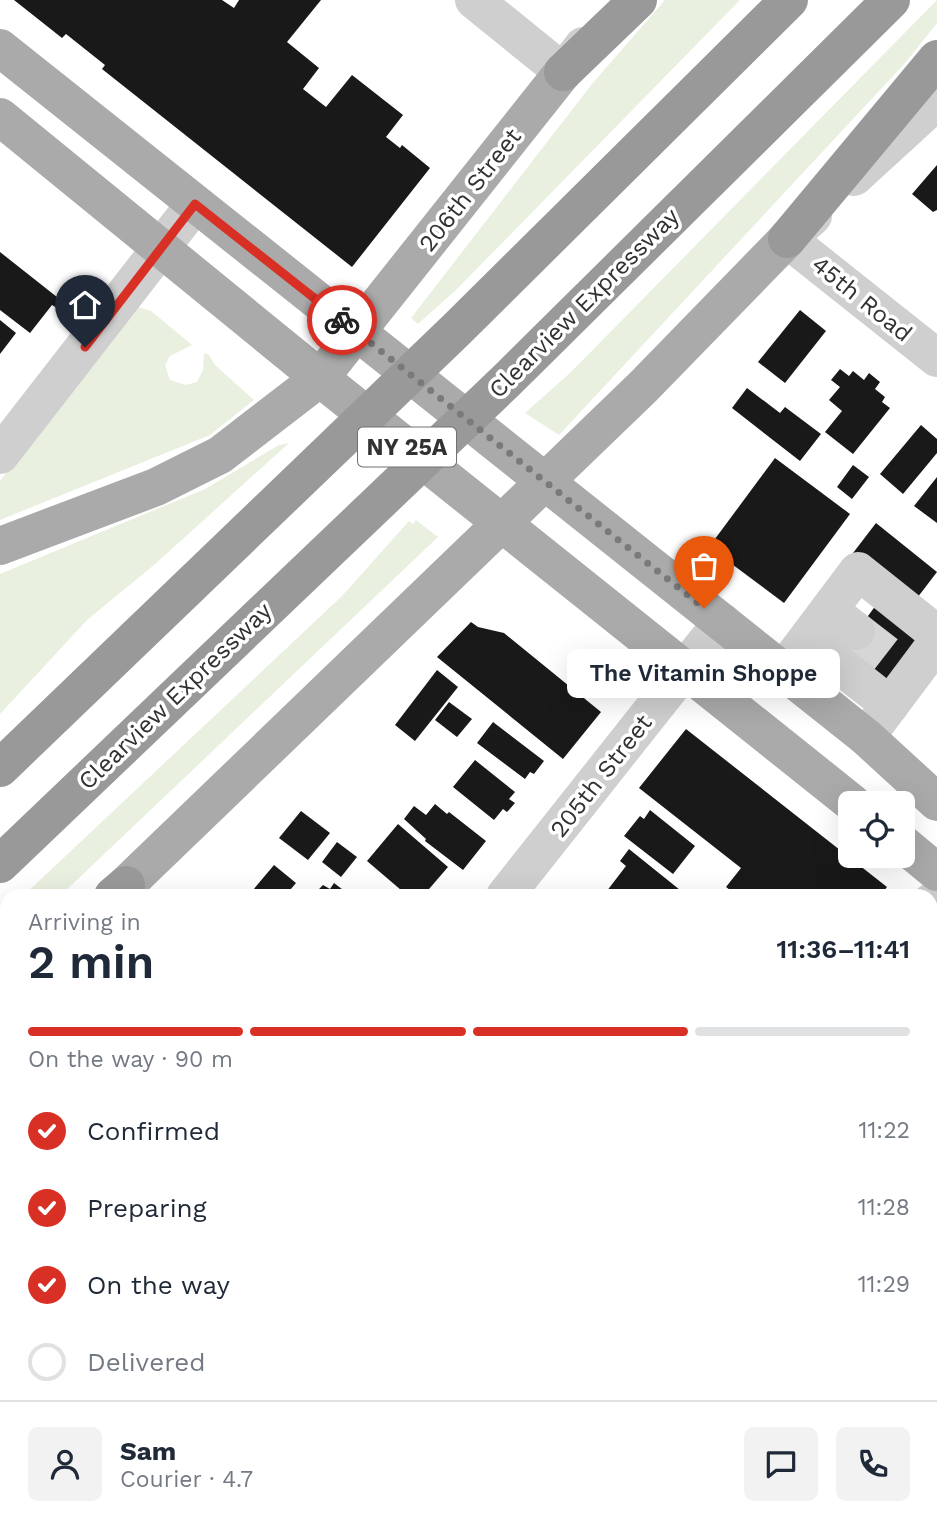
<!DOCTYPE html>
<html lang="en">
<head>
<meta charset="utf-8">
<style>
  body { margin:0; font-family:"Work Sans",sans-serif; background:#f2f2f3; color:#1f2937; height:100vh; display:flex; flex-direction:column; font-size:26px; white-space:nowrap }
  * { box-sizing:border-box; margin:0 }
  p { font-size:23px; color:#747a83 }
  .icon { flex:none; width:38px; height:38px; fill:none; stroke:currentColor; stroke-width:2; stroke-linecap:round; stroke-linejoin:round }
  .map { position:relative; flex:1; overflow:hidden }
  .panel { position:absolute; left:0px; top:889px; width:938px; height:651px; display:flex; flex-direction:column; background:#fff; border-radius:21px 21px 0 0; box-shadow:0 7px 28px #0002 }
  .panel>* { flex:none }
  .fabs { position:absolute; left:838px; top:791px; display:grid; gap:14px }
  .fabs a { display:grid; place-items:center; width:77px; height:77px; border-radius:10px; background:#fff; box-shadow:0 7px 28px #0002; font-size:35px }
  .pin { position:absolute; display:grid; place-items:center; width:60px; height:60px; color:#fff; margin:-72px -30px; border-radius:50% 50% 50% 0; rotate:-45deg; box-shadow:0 0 7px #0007 }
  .pin .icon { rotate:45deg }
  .courier { position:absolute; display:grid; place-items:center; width:70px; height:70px; margin:-35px; border:5px solid #d93025; border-radius:50%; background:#fff; color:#222; box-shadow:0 2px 9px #0007 }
  .bubble { position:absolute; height:49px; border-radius:10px; background:#fff; box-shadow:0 7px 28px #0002; font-size:23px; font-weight:600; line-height:49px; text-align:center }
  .overview em { font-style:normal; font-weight:600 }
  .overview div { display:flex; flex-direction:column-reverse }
  .overview { display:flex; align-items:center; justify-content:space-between; height:119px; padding:0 28px }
  h1 { font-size:46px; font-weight:600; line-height:52px }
  .bar { display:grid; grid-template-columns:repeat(4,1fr); gap:10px 7px; align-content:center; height:84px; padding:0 28px }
  .bar i { height:9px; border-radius:5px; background:#e0e1e3 }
  .bar .on { background:#d93025 }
  .bar p { grid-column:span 4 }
  .line { display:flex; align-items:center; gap:18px; padding:0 28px; border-top:2px solid #e0e1e3 }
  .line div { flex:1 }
  .round { display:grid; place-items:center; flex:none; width:74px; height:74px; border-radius:10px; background:#f2f2f3 }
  ol { padding:0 28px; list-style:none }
  li { display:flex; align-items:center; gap:21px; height:77px }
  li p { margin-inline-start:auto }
  li .icon { padding:7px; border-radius:50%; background:#d93025; color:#fff; stroke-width:4 }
  li:last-child { color:#747a83 }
  li i { width:38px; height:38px; border:4px solid #e0e1e3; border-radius:50% }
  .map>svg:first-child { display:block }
  .green { fill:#e9f0e0 }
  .building { fill:#191919 }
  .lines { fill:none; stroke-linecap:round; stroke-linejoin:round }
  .minor-tunnel { stroke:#d6d6d6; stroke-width:38; stroke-dasharray:38 19; stroke-linecap:butt }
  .minor { stroke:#cfcfcf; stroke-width:38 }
  .major { stroke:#aaa; stroke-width:38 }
  .highway { stroke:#999; stroke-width:38 }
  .done { stroke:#7a7a7a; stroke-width:7; stroke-dasharray:0 12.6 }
  .route { stroke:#d93025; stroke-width:9 }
  .labels { text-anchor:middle; stroke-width:7; stroke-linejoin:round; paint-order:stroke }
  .shield { fill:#fff; stroke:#707070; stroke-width:2 }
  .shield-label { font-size:23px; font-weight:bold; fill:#323232 }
  .street-label { font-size:24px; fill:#323232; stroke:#fff }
</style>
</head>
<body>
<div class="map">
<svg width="937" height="1540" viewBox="0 0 937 1540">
  <rect width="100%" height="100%" fill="#fff"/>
  <g class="green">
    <path d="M665 0H740L457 289 418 324 411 318 592 84Z"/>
    <path d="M937 0V23L906 62 559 435 525 413 571 372Z"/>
    <path d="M138 307 151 311 192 345 170 356 165 365 170 380 186 385 197 382 203 370 204 353 209 355 215 365 254 400 210 435 0 520V481Z"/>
    <path d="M289 443 154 565 87 620 0 714V574L205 489 279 445Z"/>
    <path d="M416 520 438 537 60 896H23L342 596 409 521 413 524Z"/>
    <path d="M7 911V946L0 953V918Z"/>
  </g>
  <g class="building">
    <path d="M14 0H222L234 8 239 0H321L287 42 319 68 303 89 326 107 352 75 403 115 386 137 400 148 402 145 430 168 352 267 102 69 105 65 66 34 62 38Z"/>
    <path d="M937 165V210L933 212 912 194Z"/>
    <path d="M0 252 62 301 57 308 52 305 30 333 0 310Z"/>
    <path d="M800 310 826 331 785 383 758 362Z"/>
    <path d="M0 320 16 333 0 354Z"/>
    <path d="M840 369 849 376 853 371 864 380 869 373 880 382 875 389 885 397 882 402 890 408 853 454 825 432 842 411 829 400 840 387 831 380Z"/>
    <path d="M747 388 780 413 785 407 821 434 800 461 732 408Z"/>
    <path d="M921 425 937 439V453L903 494 880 474Z"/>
    <path d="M775 458 850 514 784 603 709 547Z"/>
    <path d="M853 465 869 477 852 499 837 487Z"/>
    <path d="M937 477V523L914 506Z"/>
    <path d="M876 523 937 572 914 602 853 553Z"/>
    <path d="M879 601 923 634 881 691 837 658Z"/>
    <path d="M471 622 478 627 504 633 601 712 563 759 437 657Z"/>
    <path d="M437 670 458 687 415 741 395 725Z"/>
    <path d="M449 702 472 719 457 737 435 720Z"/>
    <path d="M493 722 544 761 534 774 530 772 525 779 477 743Z"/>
    <path d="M686 729 887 887 880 896H738L726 887 741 868 639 788Z"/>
    <path d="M475 760 515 792 509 799 515 803 507 812 503 809 494 820 453 787Z"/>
    <path d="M435 804 447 814 449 812 486 841 463 870 425 841 426 839 404 819 414 806 426 815Z"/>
    <path d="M650 810 695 846 673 874 624 836 640 816 644 819Z"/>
    <path d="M301 811 330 833 308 860 279 838Z"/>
    <path d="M398 824 448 867 423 896H408L367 861Z"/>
    <path d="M337 842 357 857 341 877 322 862Z"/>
    <path d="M629 849 680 890 676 896H603L626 866 620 861Z"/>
    <path d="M274 865 296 883 285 896H248Z"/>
    <path d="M334 883 351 896H312L323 885 330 889Z"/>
    <path d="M2 1089 7 1093V1124L0 1119V1091Z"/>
    <path d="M0 1135 7 1141V1154L0 1163Z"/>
    <path d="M937 1228V1247L931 1242V1236Z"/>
    <path d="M931 1255 937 1260V1308L931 1303Z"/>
    <path d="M3 1327 7 1330V1367L0 1362V1330Z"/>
    <path d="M0 1384 7 1389V1431L0 1426Z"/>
    <path d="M87 1533H143L137 1540H96Z"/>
    <path d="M263 1533H266L274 1540H257Z"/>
    <path d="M291 1533H341L336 1540H300Z"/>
    <path d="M496 1533H516L525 1540H491Z"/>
    <path d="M553 1533H580L575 1540H561Z"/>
    <path d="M717 1533H764L759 1540H711Z"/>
  </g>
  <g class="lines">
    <path class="minor-tunnel" d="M856 631 900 665"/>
    <g class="minor">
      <path d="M474 0 563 72 583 46"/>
      <path d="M854 177 937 101"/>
      <path d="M813 216 787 239 937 358"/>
      <path d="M0 455 195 204"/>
      <path d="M829 610 856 631"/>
      <path d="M807 640 890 705"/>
      <path d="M783 671 858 571 937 634"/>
      <path d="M866 737 937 642"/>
      <path d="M505 896 722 622"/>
      <path d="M931 902 937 901"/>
      <path d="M0 1020 7 1013"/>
      <path d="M931 1037 937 1032"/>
      <path d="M931 1334 937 1339"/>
      <path d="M931 1421 937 1414"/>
      <path d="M0 1532 7 1523"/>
      <path d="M931 1532 937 1537"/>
      <path d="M414 1540 420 1533"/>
      <path d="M837 1540 842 1533"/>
    </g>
    <g class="major">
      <path d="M0 48 866 737 937 802"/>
      <path d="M0 117 320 378 852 803"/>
      <path d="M0 546 156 487 220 455 320 378 563 72"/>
      <path d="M903 844 937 872"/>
      <path d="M126 885 643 387 787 239"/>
    </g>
    <g class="highway">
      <path d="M563 72 638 0"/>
      <path d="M787 239 937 59"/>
      <path d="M0 768 456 330 789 0"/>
      <path d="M0 864 506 381 891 0"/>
      <path d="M113 896 126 885"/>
      <path d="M0 990 7 985"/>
    </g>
  </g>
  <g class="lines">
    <path class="done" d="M342 320 704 608"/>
    <path class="route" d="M85 347 195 204 342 320"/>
  </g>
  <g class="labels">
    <rect class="shield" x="358" y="427.5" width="98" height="39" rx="5"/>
    <g class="shield-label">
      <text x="407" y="455">NY 25A</text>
    </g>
    <g class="street-label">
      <text transform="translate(470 190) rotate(-52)" y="8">206th Street</text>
      <text transform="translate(862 299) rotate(39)" y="8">45th Road</text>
      <text transform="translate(584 303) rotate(-45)" y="8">Clearview Expressway</text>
      <text transform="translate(175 696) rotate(-44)" y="8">Clearview Expressway</text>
      <text transform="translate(601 776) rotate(-52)" y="8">205th Street</text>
    </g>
  </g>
</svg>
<div class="fabs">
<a><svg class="icon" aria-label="locate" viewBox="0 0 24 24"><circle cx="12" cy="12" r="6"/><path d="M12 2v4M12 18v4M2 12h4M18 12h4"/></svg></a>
</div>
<div class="pin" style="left:704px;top:608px;background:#ea580c"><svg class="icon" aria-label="bag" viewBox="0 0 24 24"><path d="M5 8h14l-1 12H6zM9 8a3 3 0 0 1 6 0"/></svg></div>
<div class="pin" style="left:85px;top:347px;background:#1f2937"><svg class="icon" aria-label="home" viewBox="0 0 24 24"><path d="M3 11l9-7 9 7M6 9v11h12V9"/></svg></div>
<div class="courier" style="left:342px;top:320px"><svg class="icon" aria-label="bike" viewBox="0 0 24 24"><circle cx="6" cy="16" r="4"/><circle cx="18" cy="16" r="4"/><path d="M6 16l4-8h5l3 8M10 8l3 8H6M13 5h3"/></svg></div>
<div class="bubble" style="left:567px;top:649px;width:273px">The Vitamin Shoppe</div>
<section class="panel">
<div class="overview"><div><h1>2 min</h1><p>Arriving in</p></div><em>11:36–11:41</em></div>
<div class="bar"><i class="on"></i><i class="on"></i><i class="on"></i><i></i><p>On the way · 90 m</p></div>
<ol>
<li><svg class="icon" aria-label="check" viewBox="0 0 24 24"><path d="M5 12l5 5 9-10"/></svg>Confirmed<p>11:22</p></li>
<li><svg class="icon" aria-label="check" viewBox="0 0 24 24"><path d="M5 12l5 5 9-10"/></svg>Preparing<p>11:28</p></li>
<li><svg class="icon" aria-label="check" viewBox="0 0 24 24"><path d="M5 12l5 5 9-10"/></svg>On the way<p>11:29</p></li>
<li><i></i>Delivered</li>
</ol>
<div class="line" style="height:126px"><a class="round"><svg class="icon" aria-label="person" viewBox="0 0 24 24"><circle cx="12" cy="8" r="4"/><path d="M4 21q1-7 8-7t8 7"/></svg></a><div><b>Sam</b><p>Courier · 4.7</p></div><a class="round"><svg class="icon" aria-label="chat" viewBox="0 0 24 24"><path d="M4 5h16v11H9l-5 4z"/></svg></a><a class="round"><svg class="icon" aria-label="phone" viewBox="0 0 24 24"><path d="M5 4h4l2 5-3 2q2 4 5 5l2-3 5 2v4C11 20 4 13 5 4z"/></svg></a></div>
</section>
</div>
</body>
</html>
